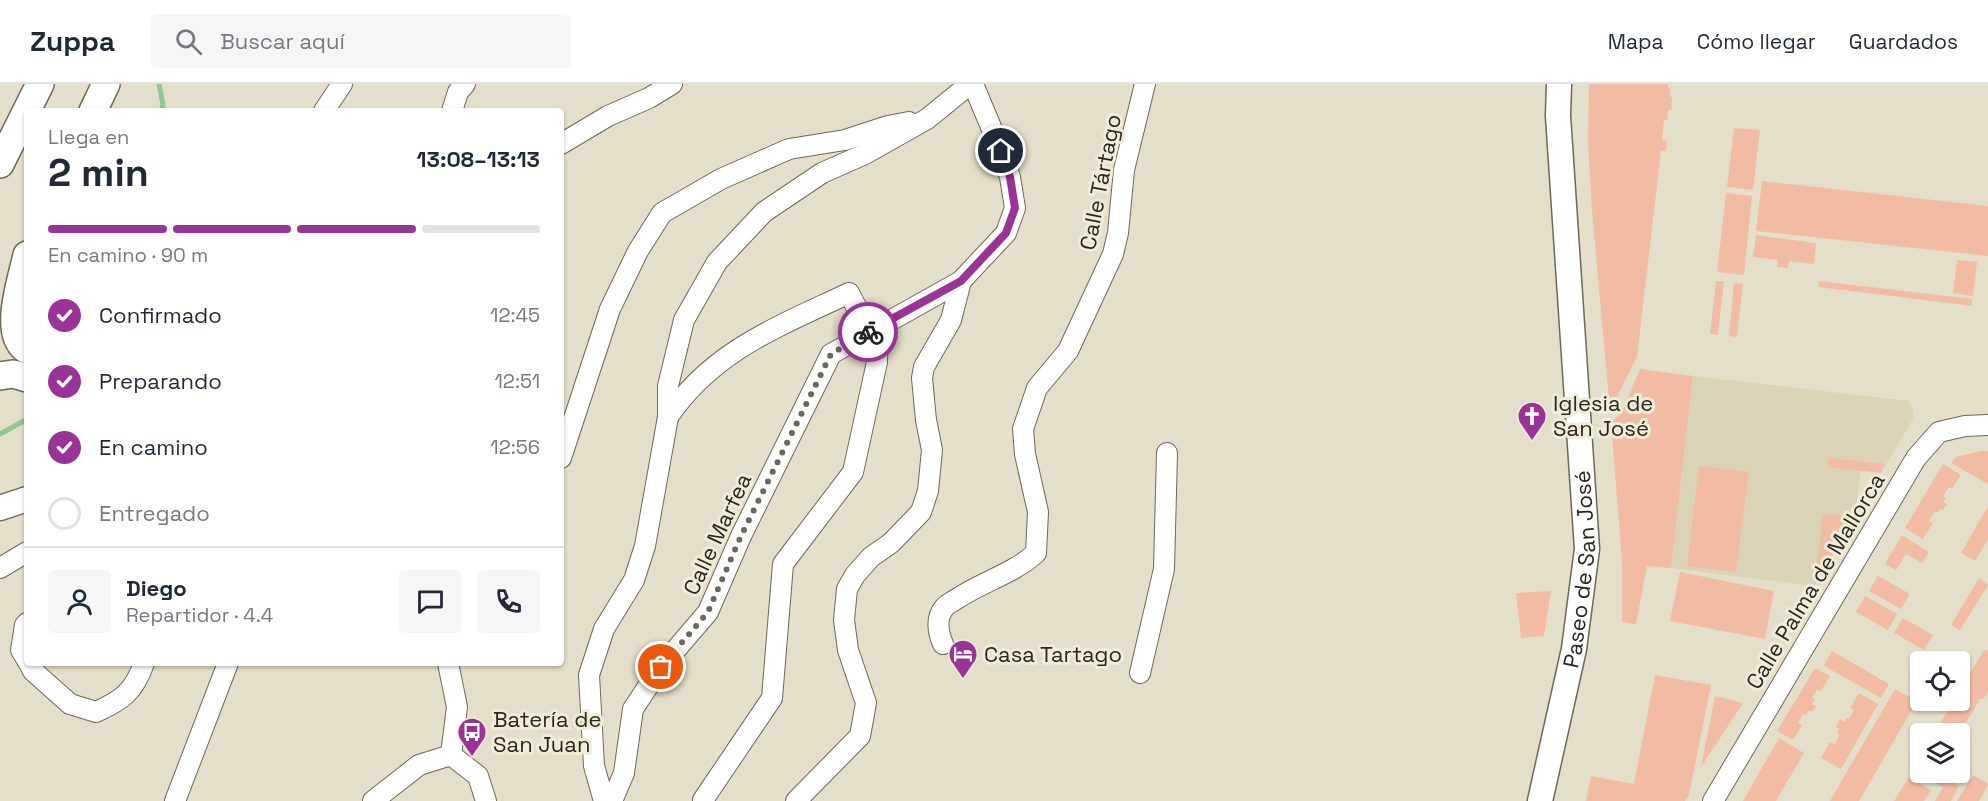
<!DOCTYPE html>
<html lang="es">
<head>
<meta charset="utf-8">
<style>
  body { margin:0; font-family:"Space Grotesk",sans-serif; background:#f6f6f7; color:#1f2937; height:100vh; display:flex; flex-direction:column; font-size:22px; white-space:nowrap }
  * { box-sizing:border-box; margin:0 }
  p { font-size:20px; color:#747a83 }
  .icon { flex:none; width:33px; height:33px; fill:none; stroke:currentColor; stroke-width:2; stroke-linecap:round; stroke-linejoin:round }
  .map { position:relative; flex:1; overflow:hidden }
  .panel { position:absolute; left:24px; top:24px; width:540px; height:558px; display:flex; flex-direction:column; background:#fff; border-radius:6px; box-shadow:0 2px 4px #0004 }
  .panel>* { flex:none }
  .controls { position:absolute; left:1910px; top:567px; display:grid; gap:12px }
  .controls a { display:grid; place-items:center; width:60px; height:60px; border-radius:6px; background:#fff; box-shadow:0 2px 4px #0004; font-size:30px }
  .pin { position:absolute; display:grid; place-items:center; width:51px; height:51px; color:#fff; margin:-26px; border:3px solid #fff; border-radius:50%; box-shadow:0 2px 6px #0007 }
  .courier { position:absolute; display:grid; place-items:center; width:60px; height:60px; margin:-30px; border:4px solid #9a3397; border-radius:50%; background:#fff; color:#222; box-shadow:0 2px 8px #0007 }
  .head em { font-style:normal; font-weight:700 }
  .head div { display:flex; flex-direction:column-reverse }
  .head { display:flex; align-items:center; justify-content:space-between; height:102px; padding:0 24px }
  h1 { font-size:39px; font-weight:700; line-height:45px }
  .bar { display:grid; grid-template-columns:repeat(4,1fr); gap:9px 6px; align-content:center; height:72px; padding:0 24px }
  .bar i { height:8px; border-radius:4px; background:#e0e1e3 }
  .bar .current { background:#9a3397 }
  .bar p { grid-column:span 4 }
  .line { display:flex; align-items:center; gap:15px; padding:0 24px; border-top:2px solid #e0e1e3 }
  .line div { flex:1 }
  .round { display:grid; place-items:center; flex:none; width:63px; height:63px; border-radius:6px; background:#f6f6f7 }
  ol { padding:0 24px; list-style:none }
  li { display:flex; align-items:center; gap:18px; height:66px }
  li p { margin-inline-start:auto }
  li .icon { padding:6px; border-radius:50%; background:#9a3397; color:#fff; stroke-width:4 }
  li:last-child { color:#747a83 }
  li i { width:33px; height:33px; border:3px solid #e0e1e3; border-radius:50% }
  header { display:flex; align-items:center; gap:36px; box-sizing:border-box; height:84px; padding:0 30px; background:#fff; border-bottom:2px solid #e0e1e3 }
  header strong { font-size:28px }
  nav { display:flex; gap:33px; margin-inline-start:auto; font-size:21px }
  .search { width:420px; height:54px; background:#f6f6f7; display:flex; align-items:center; gap:15px; box-sizing:border-box; padding:0 21px; border-radius:6px; color:#747a83; font-size:22px }
  .map>svg:first-child { display:block }
  .built { fill:#dad3b7 }
  .green { fill:#f2bca4 }
  .lines { fill:none; stroke-linecap:round; stroke-linejoin:round }
  .stream { stroke:#8fc991; stroke-width:5 }
  .minor-casing { stroke:#6e6957; stroke-width:22 }
  .tertiary-casing { stroke:#6e6957; stroke-width:27 }
  .secondary-casing { stroke:#6e6957; stroke-width:30 }
  .minor { stroke:#fff; stroke-width:20 }
  .tertiary { stroke:#fff; stroke-width:24 }
  .secondary { stroke:#fff; stroke-width:27 }
  .done { stroke:#6a675c; stroke-width:6; stroke-dasharray:0 10.8 }
  .route { stroke:#9a3397; stroke-width:8 }
  .labels { text-anchor:middle; stroke-width:6; stroke-linejoin:round; paint-order:stroke }
  .street-label { font-size:22px; fill:#292720; stroke:#f1ecd7 }
  .poi-label { font-size:22px; fill:#292720; stroke:#f1ecd7; text-anchor:start }
</style>
</head>
<body>
<header>
<strong>Zuppa</strong>
<div class="search"><svg class="icon" aria-label="search" viewBox="0 0 24 24"><circle cx="10" cy="10" r="6"/><path d="M15 15l6 6"/></svg>Buscar aquí</div>
<nav><a>Mapa</a><a>Cómo llegar</a><a>Guardados</a></nav>
</header>
<div class="map">
<svg width="1988" height="717" viewBox="0 0 1988 717">
  <rect width="100%" height="100%" fill="#e4dfca"/>
  <path class="built" d="M1693 292 1909 317 1913 327V335L1881 389 1861 386 1855 433 1814 502 1671 484Z"/>
  <g class="green">
    <path d="M1589 0H1668V4L1670 5V13H1672L1671 26H1668L1667 36H1664L1662 56 1667 57 1666 67H1661L1637 273 1610 327 1592 126 1588 60Z"/>
    <path d="M1734 44 1760 46 1753 106 1727 103Z"/>
    <path d="M1762 97 1988 122V172L1756 147Z"/>
    <path d="M1726 109 1752 112 1744 191 1717 188Z"/>
    <path d="M1756 151 1816 159 1814 180 1789 177 1788 184 1777 183 1778 176 1753 173Z"/>
    <path d="M1957 176 1977 178 1973 212 1953 209Z"/>
    <path d="M1716 197H1724L1718 251 1710 250Z"/>
    <path d="M1819 197 1972 215V222L1818 203Z"/>
    <path d="M1734 199 1743 200 1737 253 1729 252Z"/>
    <path d="M1640 285 1693 292 1671 484 1647 482 1636 540 1622 538V478L1611 338 1621 330Z"/>
    <path d="M1980 367H1988V400L1951 379 1956 373Z"/>
    <path d="M1829 374 1885 380 1881 389 1828 383Z"/>
    <path d="M1943 380 1961 391 1952 405 1949 403 1943 412 1946 414 1943 418 1947 420 1943 426 1940 425 1937 429 1934 428 1929 437 1933 439 1923 455 1905 444Z"/>
    <path d="M1699 382 1749 388 1736 488 1687 482Z"/>
    <path d="M1988 422V455L1975 477 1961 469Z"/>
    <path d="M1823 430 1855 433 1814 502Z"/>
    <path d="M1902 451 1929 468 1922 479 1906 470 1896 486 1885 480Z"/>
    <path d="M1680 488 1774 507 1765 555 1670 537Z"/>
    <path d="M1878 492 1910 510 1901 525 1869 507Z"/>
    <path d="M1979 494 1988 501 1960 546 1951 541Z"/>
    <path d="M1551 507 1544 552 1521 554 1516 509Z"/>
    <path d="M1865 512 1897 530 1888 546 1856 528Z"/>
    <path d="M1903 534 1933 551 1924 566 1894 549Z"/>
    <path d="M1984 566 1988 568V609L1983 615H1980L1964 642 1967 644 1959 657V650L1934 649 1954 617 1959 616V608Z"/>
    <path d="M1832 567 1889 600 1881 614 1824 582Z"/>
    <path d="M1815 584 1830 592 1821 607 1817 606 1812 614 1815 616 1812 620 1816 622 1812 628 1809 627 1806 631 1803 630 1798 639 1802 641 1793 656 1777 647Z"/>
    <path d="M1655 591 1711 601 1689 711 1685 717H1586L1591 692 1634 700Z"/>
    <path d="M1895 605 1917 617 1859 717H1830Z"/>
    <path d="M1859 609 1878 620 1841 685 1821 674 1830 658 1835 660 1839 651 1837 649 1839 645 1836 643 1840 635 1844 638 1846 634 1849 635 1854 626 1850 624Z"/>
    <path d="M1715 612 1743 619 1701 683Z"/>
    <path d="M1779 654 1804 669 1776 717H1743Z"/>
    <path d="M1920 674V688L1942 689 1941 691 1959 702 1951 717H1935L1943 703 1913 686Z"/>
    <path d="M1973 691 1988 700 1979 717H1957Z"/>
    <path d="M1909 693 1931 706 1924 717H1894Z"/>
  </g>
  <g class="lines">
    <g class="stream">
      <path d="M159 0 163 21 161 27"/>
      <path d="M0 350 27 335"/>
    </g>
    <g class="minor-casing">
      <g id="minor">
        <path d="M324 27 342 0"/>
        <path d="M452 27 458 8 465 0"/>
        <path d="M561 60 608 32 649 14 672 0"/>
        <path d="M668 333C713 266 780 242 849 209L869 247"/>
        <path d="M561 374 610 225 638 167 662 129 721 95 789 65 845 56 888 42 909 38"/>
        <path d="M0 484 27 468"/>
        <path d="M27 539 25 541 21 566 27 576"/>
        <path d="M943 560C938 548 935 535 944 524 946 521 952 518 955 516 981 498 1013 490 1036 469L1038 428 1025 370 1023 345 1037 304 1068 267 1113 170 1118 149 1124 86 1145 0"/>
        <path d="M29 579 33 587 70 620 96 628C122 616 134 608 144 579"/>
        <path d="M448 579 457 623 451 671"/>
        <path d="M1140 589 1164 485 1167 369"/>
        <path d="M451 671 478 692 486 717"/>
        <path d="M703 716 772 614 783 480 853 388 877 278 878 243"/>
        <path d="M175 717 228 579"/>
        <path d="M373 717 419 681 451 671"/>
        <path d="M604 717 594 682 589 591 604 545 634 496 645 462 668 333V302L684 236 717 178 764 128 822 89 865 70 927 35 970 0"/>
        <path d="M612 717 624 689 633 625 661 583 708 528 741 452 831 270 961 197 1006 149 1015 124 1010 93 1001 67 973 0"/>
        <path d="M796 717 860 652 866 619 848 566 844 536 847 505 855 491 871 473 891 459 921 428 928 407 932 366 926 336 922 294 924 283 951 236 961 197"/>
        <path d="M1713 717 1916 374 1939 348 1965 342 1988 341"/>
      </g>
    </g>
    <g class="tertiary-casing">
      <g id="tertiary">
        <path d="M0 424 27 415"/>
        <path id="s1" d="M1540 717 1574 565 1587 465 1558 32 1559 0"/>
      </g>
    </g>
    <g class="secondary-casing">
      <g id="secondary">
        <path d="M93 27 106 0"/>
        <path d="M0 80 40 0"/>
        <path d="M27 171C22 195 2 250 27 266"/>
        <path d="M0 292 13 290 27 294"/>
      </g>
    </g>
    <use href="#minor" class="minor"/>
    <use href="#tertiary" class="tertiary"/>
    <use href="#secondary" class="secondary"/>
  </g>
  <g class="lines">
    <path class="done" d="M661 583 708 528 741 452 831 270 868 248"/>
    <path class="route" d="M868 248 961 197 1006 149 1015 124 1010 93 1001 67"/>
  </g>
  <defs>
    <g id="church-pin" transform="scale(1.5)"><path d="M0 17L-7.5 6A9.5 9.5 0 1 1 7.5 6Z" fill="#9a3397" stroke="#f1ecd7"/><path d="M-1.2-6h2.4v3.5h3.3v2.4h-3.3V6h-2.4V-.1h-3.3v-2.4h3.3Z" fill="#fff"/></g>
    <g id="hotel-pin" transform="scale(1.5)"><path d="M0 17L-7.5 6A9.5 9.5 0 1 1 7.5 6Z" fill="#9a3397" stroke="#f1ecd7"/><path d="M-6-4.5h1.5V1H6V5H4.5V3h-9V5H-6ZM-4 0a1.8 1.8 0 1 1 3.6 0ZM.5 0V-2.5h3Q6-2.5 6 0Z" fill="#fff"/></g>
    <g id="bus-pin" transform="scale(1.5)"><path d="M0 17L-7.5 6A9.5 9.5 0 1 1 7.5 6Z" fill="#9a3397" stroke="#f1ecd7"/><path d="M-5-6H5V4H4V6H2V4H-2V6H-4V4H-5ZM-3.5-4V0h7V-4ZM-3.5 1.2v1.5H-2V1.2ZM2 1.2v1.5H3.5V1.2Z" fill="#fff"/></g>
  </defs>
  <g fill-rule="evenodd">
    <use href="#church-pin" x="1532" y="332"/>
    <use href="#hotel-pin" x="963" y="570"/>
    <use href="#bus-pin" x="472" y="648"/>
  </g>
  <g class="labels">
    <g class="street-label">
      <text transform="translate(1100 98) rotate(-79)" y="8">Calle Tártago</text>
      <text transform="translate(717 450) rotate(-65)" y="8">Calle Marfea</text>
      <text dy="8" stroke="none"><textPath href="#s1" startOffset="236">Paseo de San José</textPath></text>
      <text transform="translate(1815 497) rotate(-59)" y="8">Calle Palma de Mallorca</text>
    </g>
    <g class="poi-label">
      <text x="1553" y="327">Iglesia de<tspan x="1553" dy="25">San José</tspan></text>
      <text x="984" y="578">Casa Tartago</text>
      <text x="493" y="643">Batería de<tspan x="493" dy="25">San Juan</tspan></text>
    </g>
  </g>
</svg>
<div class="controls">
<a><svg class="icon" aria-label="locate" viewBox="0 0 24 24"><circle cx="12" cy="12" r="6"/><path d="M12 2v4M12 18v4M2 12h4M18 12h4"/></svg></a>
<a><svg class="icon" aria-label="layers" viewBox="0 0 24 24"><path d="M12 4l9 5-9 5-9-5zM3 14l9 5 9-5"/></svg></a>
</div>
<div class="pin" style="left:661px;top:583px;background:#ea580c"><svg class="icon" aria-label="bag" viewBox="0 0 24 24"><path d="M5 8h14l-1 12H6zM9 8a3 3 0 0 1 6 0"/></svg></div>
<div class="pin" style="left:1001px;top:67px;background:#1f2937"><svg class="icon" aria-label="home" viewBox="0 0 24 24"><path d="M3 11l9-7 9 7M6 9v11h12V9"/></svg></div>
<div class="courier" style="left:868px;top:248px"><svg class="icon" aria-label="bike" viewBox="0 0 24 24"><circle cx="6" cy="16" r="4"/><circle cx="18" cy="16" r="4"/><path d="M6 16l4-8h5l3 8M10 8l3 8H6M13 5h3"/></svg></div>
<section class="panel">
<div class="head"><div><h1>2 min</h1><p>Llega en</p></div><em>13:08–13:13</em></div>
<div class="bar"><i class="current"></i><i class="current"></i><i class="current"></i><i></i><p>En camino · 90 m</p></div>
<ol>
<li><svg class="icon" aria-label="check" viewBox="0 0 24 24"><path d="M5 12l5 5 9-10"/></svg>Confirmado<p>12:45</p></li>
<li><svg class="icon" aria-label="check" viewBox="0 0 24 24"><path d="M5 12l5 5 9-10"/></svg>Preparando<p>12:51</p></li>
<li><svg class="icon" aria-label="check" viewBox="0 0 24 24"><path d="M5 12l5 5 9-10"/></svg>En camino<p>12:56</p></li>
<li><i></i>Entregado</li>
</ol>
<div class="line" style="height:108px"><a class="round"><svg class="icon" aria-label="person" viewBox="0 0 24 24"><circle cx="12" cy="8" r="4"/><path d="M4 21q1-7 8-7t8 7"/></svg></a><div><b>Diego</b><p>Repartidor · 4.4</p></div><a class="round"><svg class="icon" aria-label="chat" viewBox="0 0 24 24"><path d="M4 5h16v11H9l-5 4z"/></svg></a><a class="round"><svg class="icon" aria-label="phone" viewBox="0 0 24 24"><path d="M5 4h4l2 5-3 2q2 4 5 5l2-3 5 2v4C11 20 4 13 5 4z"/></svg></a></div>
</section>
</div>
</body>
</html>
